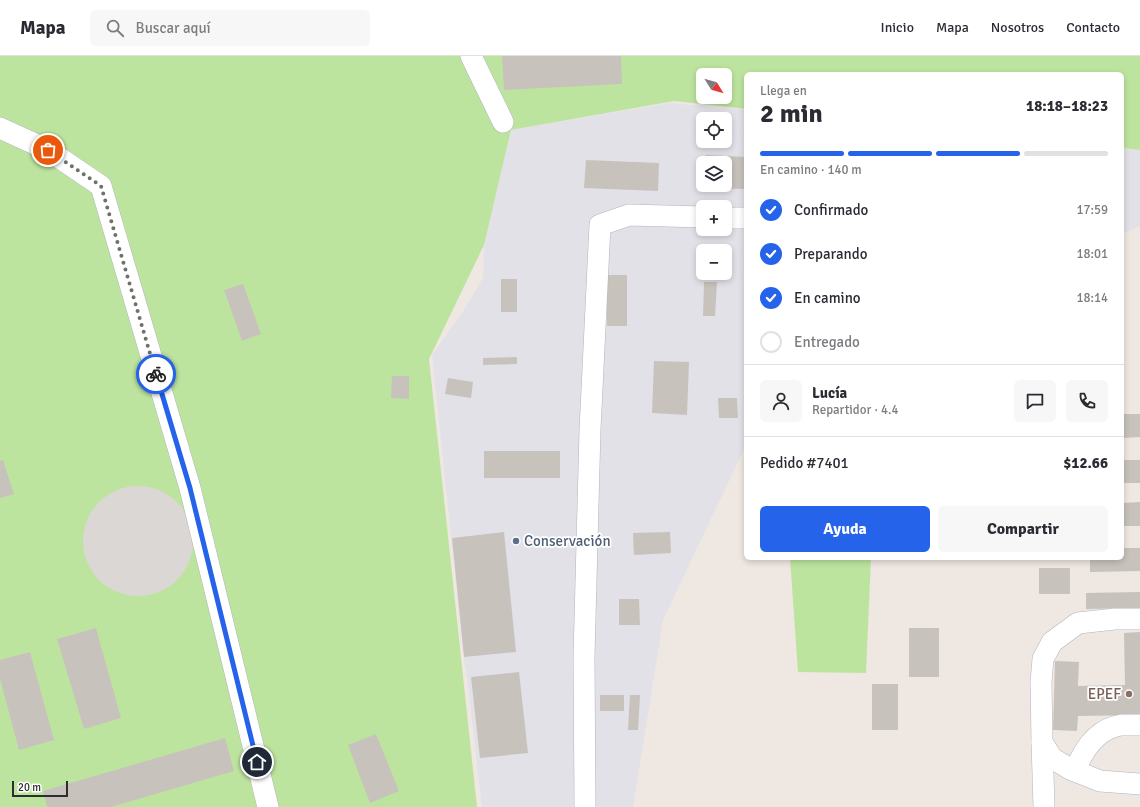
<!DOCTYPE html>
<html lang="es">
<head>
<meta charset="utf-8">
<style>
  body { margin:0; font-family:Signika,sans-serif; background:#f7f7f7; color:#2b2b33; height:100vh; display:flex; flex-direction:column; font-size:15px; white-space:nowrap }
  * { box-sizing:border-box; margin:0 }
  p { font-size:13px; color:#7c7c81 }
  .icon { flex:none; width:22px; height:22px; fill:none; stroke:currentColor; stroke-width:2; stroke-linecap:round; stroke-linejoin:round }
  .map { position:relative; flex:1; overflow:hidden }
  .sheet { position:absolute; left:744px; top:16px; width:380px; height:488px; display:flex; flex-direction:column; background:#fff; border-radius:6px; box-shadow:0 2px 6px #0003 }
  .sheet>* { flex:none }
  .needle { width:26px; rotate:127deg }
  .fabs { position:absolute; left:696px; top:12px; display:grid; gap:8px }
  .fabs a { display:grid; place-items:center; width:36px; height:36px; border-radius:6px; background:#fff; box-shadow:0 2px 6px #0003; font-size:20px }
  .scale { position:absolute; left:12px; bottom:10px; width:56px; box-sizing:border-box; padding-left:4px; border:2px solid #2e2e2e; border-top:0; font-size:11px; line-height:14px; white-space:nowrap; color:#2e2e2e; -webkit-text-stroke:3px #fff; paint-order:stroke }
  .pin { position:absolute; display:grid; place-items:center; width:34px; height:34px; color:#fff; margin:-17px; border:2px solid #fff; border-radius:50%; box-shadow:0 1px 4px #0007 }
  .courier { position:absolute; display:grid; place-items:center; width:40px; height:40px; margin:-20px; border:3px solid #2563eb; border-radius:50%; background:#fff; color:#222; box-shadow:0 1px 5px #0007 }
  .head em { font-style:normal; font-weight:700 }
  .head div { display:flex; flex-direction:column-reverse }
  .head { display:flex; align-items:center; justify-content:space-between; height:68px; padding:0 16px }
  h1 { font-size:26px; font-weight:700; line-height:30px }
  .bar { display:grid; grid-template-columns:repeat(4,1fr); gap:6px 4px; align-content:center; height:48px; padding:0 16px }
  .bar i { height:5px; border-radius:3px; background:#e1e1e2 }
  .bar .on { background:#2563eb }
  .bar p { grid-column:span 4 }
  .line { display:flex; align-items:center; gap:10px; padding:0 16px; border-top:1px solid #e1e1e2 }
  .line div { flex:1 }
  .round { display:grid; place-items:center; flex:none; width:42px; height:42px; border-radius:6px; background:#f7f7f7 }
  ol { padding:0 16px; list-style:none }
  li { display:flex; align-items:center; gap:12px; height:44px }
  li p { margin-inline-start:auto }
  li .icon { padding:4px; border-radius:50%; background:#2563eb; color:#fff; stroke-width:4 }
  li:last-child { color:#7c7c81 }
  li i { width:22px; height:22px; border:2px solid #e1e1e2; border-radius:50% }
  .primary-button { display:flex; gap:8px; margin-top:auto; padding:8px 16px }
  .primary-button a { flex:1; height:46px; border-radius:6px; background:#2563eb; color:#fff; font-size:16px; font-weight:700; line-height:46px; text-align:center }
  .primary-button a+a { background:#f7f7f7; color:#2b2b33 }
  header { display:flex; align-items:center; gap:24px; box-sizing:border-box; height:56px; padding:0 20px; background:#fff; border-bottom:1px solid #e1e1e2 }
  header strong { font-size:19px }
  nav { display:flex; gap:22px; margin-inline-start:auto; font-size:14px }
  .search { width:280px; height:36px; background:#f7f7f7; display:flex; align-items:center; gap:10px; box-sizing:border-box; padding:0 14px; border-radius:6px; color:#7c7c81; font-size:15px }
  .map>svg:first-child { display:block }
  .industrial { fill:#e2e1e8; fill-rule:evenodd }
  .green { fill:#bde49f; fill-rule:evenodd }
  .plaza { fill:#dbd7d4 }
  .building { fill:#c8c2bc }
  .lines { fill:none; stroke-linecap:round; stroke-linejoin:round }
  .minor-casing { stroke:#b1b5be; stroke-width:22 }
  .minor { stroke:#fff; stroke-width:21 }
  .done { stroke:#726f6d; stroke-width:4; stroke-dasharray:0 7.2 }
  .route { stroke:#2563eb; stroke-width:5 }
  .service-dot { fill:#5c6f8a; stroke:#fff; stroke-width:1.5 }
  .education-dot { fill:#8d6e63; stroke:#fff; stroke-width:1.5 }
  .labels { text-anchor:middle; stroke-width:3.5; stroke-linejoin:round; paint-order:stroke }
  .service-label { font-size:15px; fill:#4e5e75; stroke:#fff; text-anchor:start }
  .education-label { font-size:15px; fill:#785e54; stroke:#fff; text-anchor:end }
</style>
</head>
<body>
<header>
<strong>Mapa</strong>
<div class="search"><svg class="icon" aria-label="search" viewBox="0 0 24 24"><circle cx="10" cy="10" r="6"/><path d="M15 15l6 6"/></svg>Buscar aquí</div>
<nav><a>Inicio</a><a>Mapa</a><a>Nosotros</a><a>Contacto</a></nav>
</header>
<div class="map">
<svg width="1140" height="751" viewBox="0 0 1140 751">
  <rect width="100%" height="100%" fill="#efe7e1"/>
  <g class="industrial">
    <path d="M669 47 746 54V389L663 564 633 751H482L466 611H465L432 299 466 251 483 222 484 189 511 74ZM703 63H725V85H703ZM703 107H725V129H703ZM703 151H725V173H703ZM703 195H725V217H703Z"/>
    <path d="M1122 93 1140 94V170L1122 178Z"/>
  </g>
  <g class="green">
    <path d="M0 0H1140V94L1122 92V18H746V53L674 45 511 74 484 189 429 303 477 751H0ZM703 19H725V41H703Z"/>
    <path d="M790 502H871L866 617 798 616Z"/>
  </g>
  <circle class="plaza" cx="138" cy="485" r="55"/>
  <g class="building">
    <path d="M502 0H621L622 28 504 34Z"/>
    <path d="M706 99 746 101V133L704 132V129H725V107H706Z"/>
    <path d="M586 104 659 107 658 135 584 132Z"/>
    <path d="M606 219H627V270H607Z"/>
    <rect x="501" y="223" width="16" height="33"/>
    <path d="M704 226H717L715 260H703Z"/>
    <path d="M243 228 261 278 242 285 224 234Z"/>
    <path d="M517 301V308L483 309V302Z"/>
    <path d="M654 305 689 306 687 359 652 357Z"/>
    <path d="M392 320H409V343L391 342Z"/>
    <path d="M448 322 473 326 471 342 445 338Z"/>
    <path d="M718 342H737L738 362H719Z"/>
    <path d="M1122 358H1140V381L1122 382Z"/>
    <rect x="484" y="395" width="76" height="27"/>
    <path d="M3 404 14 438 0 442V405Z"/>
    <rect x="1122" y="404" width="18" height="23"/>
    <path d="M1140 446V470H1122V447Z"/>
    <path d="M504 476 516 596 464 601 452 482Z"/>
    <path d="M670 476 671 497 634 499 633 477Z"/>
    <path d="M1122 492H1140V515L1090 516V502H1122Z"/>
    <rect x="1039" y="512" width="31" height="26"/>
    <path d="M1140 536V552L1086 553V537Z"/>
    <path d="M619 543H639L640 569H619Z"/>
    <path d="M96 572 121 662 84 673 57 583Z"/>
    <rect x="909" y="572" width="30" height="49"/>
    <path d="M1140 576V659L1078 660 1077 675 1053 674 1055 605 1079 606 1078 630 1125 629 1124 577Z"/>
    <path d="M30 596 54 684 19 694 0 623V604Z"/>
    <path d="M519 616 528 697 480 702 471 621Z"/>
    <rect x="872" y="628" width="26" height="46"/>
    <rect x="600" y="639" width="24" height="16"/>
    <path d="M630 639H640L638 674H628Z"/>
    <path d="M376 678 399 735 370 747 348 689Z"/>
    <path d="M225 682 234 715 111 751H47L43 735Z"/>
  </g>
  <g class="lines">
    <g class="minor-casing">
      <g id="minor">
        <path d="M471 0 503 66"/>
        <path d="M0 72 48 94 101 130 190 432 268 751"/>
        <path d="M725 162H746"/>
        <path d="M1140 563H1115L1078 567 1052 586 1043 603 1041 626 1042 686 1052 702 1070 713 1100 725 1140 728"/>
        <path d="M1042 686 1044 751"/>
        <path d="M1075 715C1083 694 1096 673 1121 669 1127 669 1134 669 1140 669"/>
        <path d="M585 751 584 601 590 374 600 169 629 159 703 161"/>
      </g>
    </g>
    <use href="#minor" class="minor"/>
  </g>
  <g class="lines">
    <path class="done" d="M48 94 101 130 156 318"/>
    <path class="route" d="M156 318 190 432 257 706"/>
  </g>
  <circle class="service-dot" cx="516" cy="485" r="4"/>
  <circle class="education-dot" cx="1129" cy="638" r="4"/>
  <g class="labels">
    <g class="service-label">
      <text x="524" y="490">Conservación</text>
    </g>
    <g class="education-label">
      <text x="1121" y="643">EPEF</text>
    </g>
  </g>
</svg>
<div class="fabs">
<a><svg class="needle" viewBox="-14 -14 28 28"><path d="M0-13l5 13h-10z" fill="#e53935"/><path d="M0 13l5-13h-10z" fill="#7c7c81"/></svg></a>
<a><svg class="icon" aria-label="locate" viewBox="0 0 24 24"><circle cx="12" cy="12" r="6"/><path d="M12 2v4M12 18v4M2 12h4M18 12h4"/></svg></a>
<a><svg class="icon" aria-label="layers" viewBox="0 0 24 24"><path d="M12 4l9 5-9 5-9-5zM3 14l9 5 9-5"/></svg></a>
<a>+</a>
<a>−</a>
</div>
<div class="scale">20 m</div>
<div class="pin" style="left:48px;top:94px;background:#ea580c"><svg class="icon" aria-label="bag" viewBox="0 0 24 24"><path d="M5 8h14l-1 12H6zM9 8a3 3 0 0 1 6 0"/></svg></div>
<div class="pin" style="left:257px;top:706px;background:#1f2937"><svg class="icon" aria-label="home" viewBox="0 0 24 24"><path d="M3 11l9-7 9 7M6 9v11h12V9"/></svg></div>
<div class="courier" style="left:156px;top:318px"><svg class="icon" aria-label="bike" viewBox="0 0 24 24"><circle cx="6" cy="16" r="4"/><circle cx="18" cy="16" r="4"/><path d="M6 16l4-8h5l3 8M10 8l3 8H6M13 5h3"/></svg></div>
<section class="sheet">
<div class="head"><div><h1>2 min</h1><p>Llega en</p></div><em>18:18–18:23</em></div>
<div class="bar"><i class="on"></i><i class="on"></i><i class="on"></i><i></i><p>En camino · 140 m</p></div>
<ol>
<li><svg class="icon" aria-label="check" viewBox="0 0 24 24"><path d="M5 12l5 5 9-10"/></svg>Confirmado<p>17:59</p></li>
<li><svg class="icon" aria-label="check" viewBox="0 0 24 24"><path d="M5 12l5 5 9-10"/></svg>Preparando<p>18:01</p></li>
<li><svg class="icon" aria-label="check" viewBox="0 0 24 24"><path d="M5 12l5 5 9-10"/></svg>En camino<p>18:14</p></li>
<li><i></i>Entregado</li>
</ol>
<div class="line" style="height:72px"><a class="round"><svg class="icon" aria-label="person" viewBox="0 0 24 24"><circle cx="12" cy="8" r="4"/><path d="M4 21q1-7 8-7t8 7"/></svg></a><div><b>Lucía</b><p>Repartidor · 4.4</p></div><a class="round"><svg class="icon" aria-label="chat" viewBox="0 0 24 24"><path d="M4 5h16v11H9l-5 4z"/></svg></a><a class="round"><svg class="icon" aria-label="phone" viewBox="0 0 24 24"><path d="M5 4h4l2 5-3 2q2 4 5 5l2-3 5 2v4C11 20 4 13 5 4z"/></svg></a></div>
<div class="line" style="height:52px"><div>Pedido #7401</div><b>$12.66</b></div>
<div class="primary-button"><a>Ayuda</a><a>Compartir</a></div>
</section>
</div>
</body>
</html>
